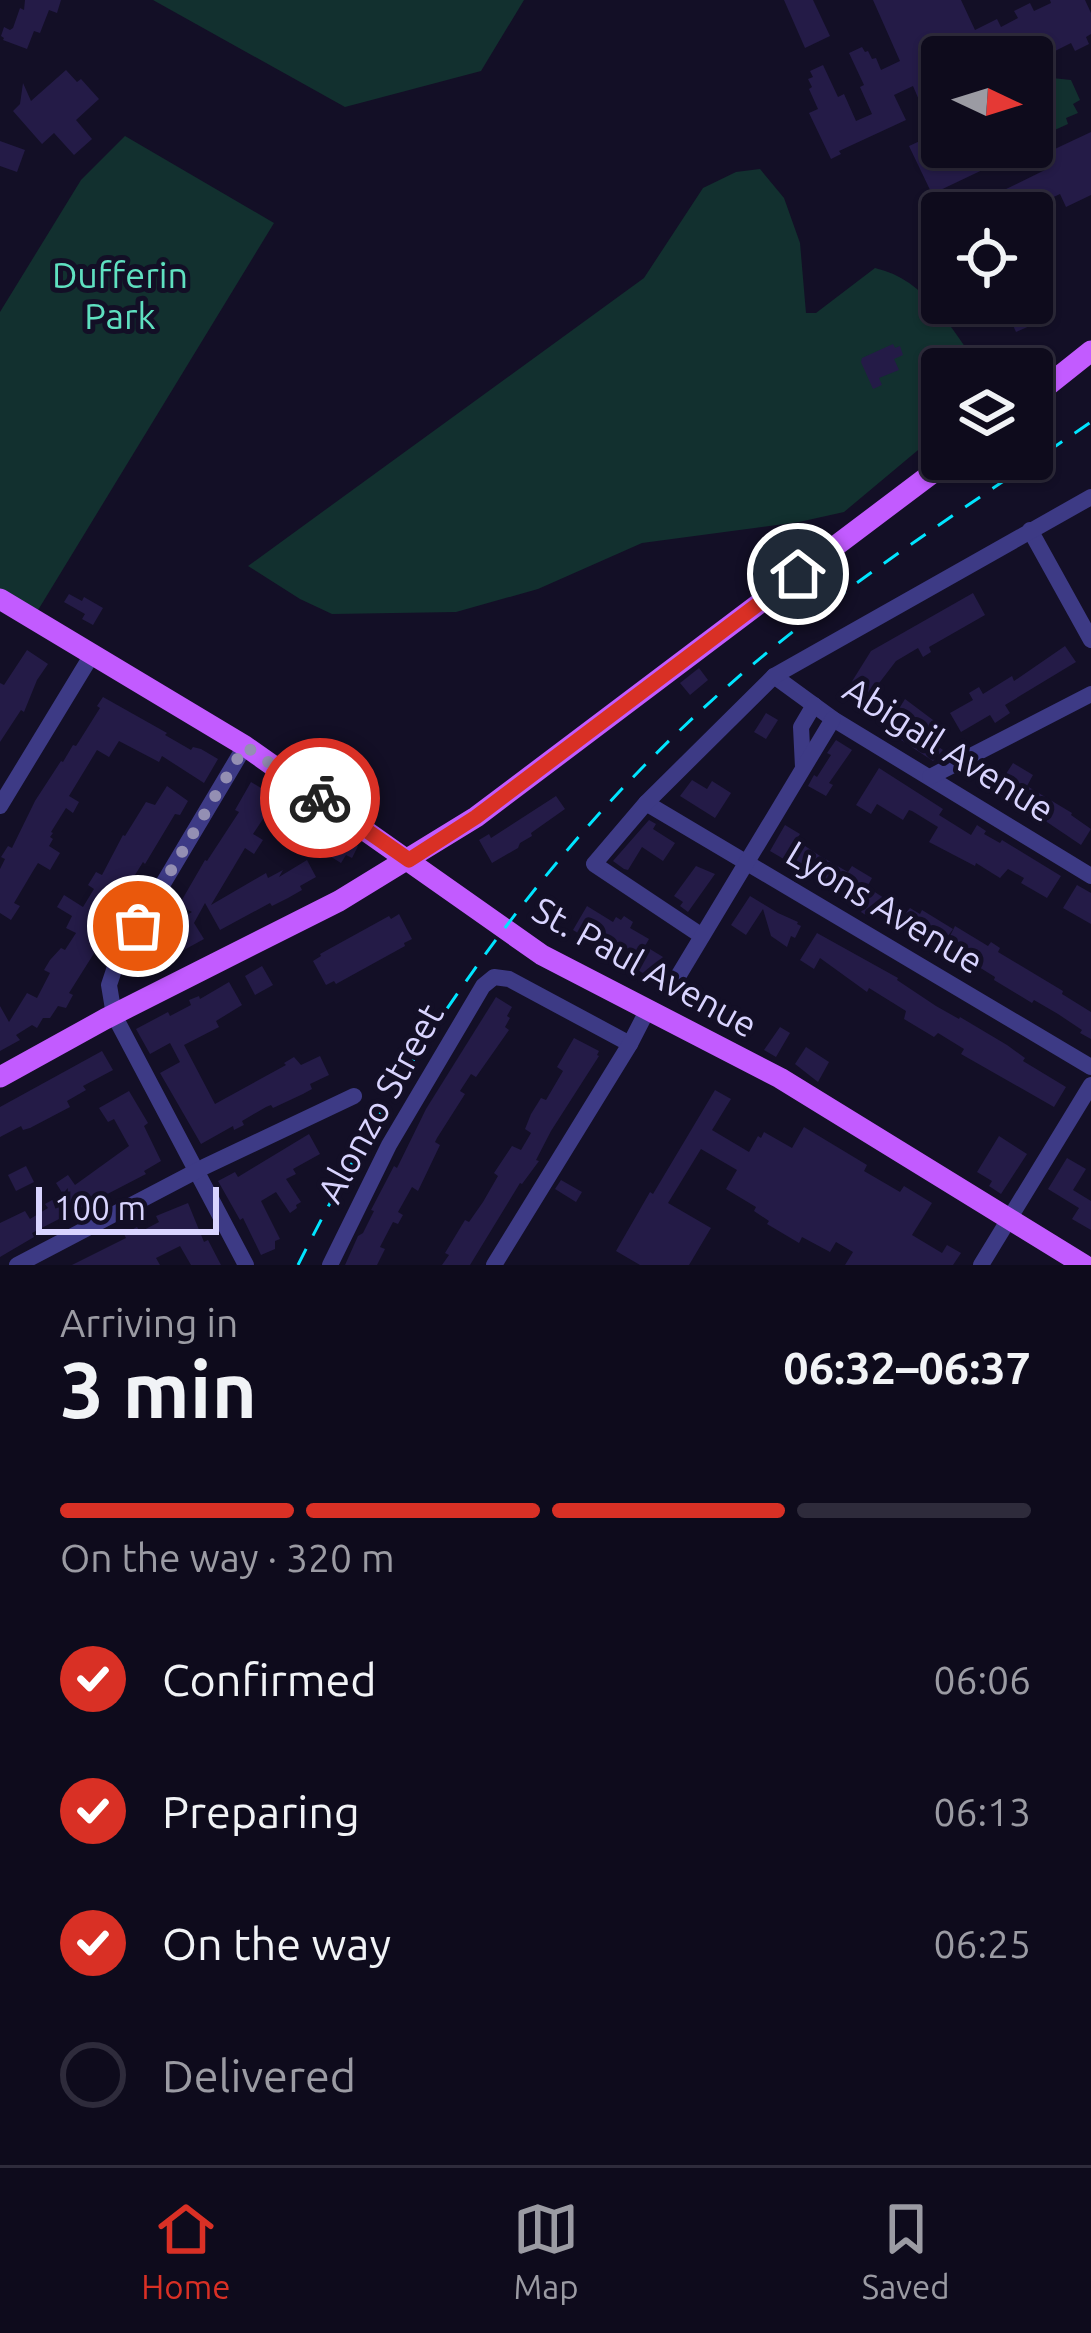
<!DOCTYPE html>
<html lang="en">
<head>
<meta charset="utf-8">
<style>
  body { margin:0; font-family:Ubuntu,sans-serif; background:#1c1929; color:#f1f3f6; height:100vh; display:flex; flex-direction:column; font-size:45px; white-space:nowrap }
  * { box-sizing:border-box; margin:0 }
  p { font-size:39px; color:#9b9ba3 }
  .icon { flex:none; width:66px; height:66px; fill:none; stroke:currentColor; stroke-width:2; stroke-linecap:round; stroke-linejoin:round }
  .map { position:relative; height:1265px; overflow:hidden }
  .details { display:flex; flex-direction:column; background:#0e0b1c; flex:1 }
  .details>* { flex:none }
  .needle { width:78px; rotate:94deg }
  .tools { position:absolute; left:921px; top:36px; display:grid; gap:24px }
  .tools a { display:grid; place-items:center; width:132px; height:132px; border-radius:12px; background:#0e0b1c; box-shadow:0 3px 9px #0004,0 0 0 3px #2e2b3b; font-size:60px }
  .scale { position:absolute; left:36px; bottom:30px; width:183px; box-sizing:border-box; padding-left:12px; border:6px solid #d9d4ff; border-top:0; font-size:33px; line-height:42px; white-space:nowrap; color:#d9d4ff; -webkit-text-stroke:9px #130f26; paint-order:stroke }
  .pin { position:absolute; display:grid; place-items:center; width:102px; height:102px; color:#fff; margin:-51px; border:6px solid #fff; border-radius:50%; box-shadow:0 3px 12px #0007 }
  .courier { position:absolute; display:grid; place-items:center; width:120px; height:120px; margin:-60px; border:9px solid #d93025; border-radius:50%; background:#fff; color:#222; box-shadow:0 3px 15px #0007 }
  .overview em { font-style:normal; font-weight:700 }
  .overview div { display:flex; flex-direction:column-reverse }
  .overview { display:flex; align-items:center; justify-content:space-between; height:204px; padding:0 60px }
  h1 { font-size:78px; font-weight:700; line-height:90px }
  .bar { display:grid; grid-template-columns:repeat(4,1fr); gap:18px 12px; align-content:center; height:144px; padding:0 60px }
  .bar i { height:15px; border-radius:9px; background:#2e2b3b }
  .bar .current { background:#d93025 }
  .bar p { grid-column:span 4 }
  ol { padding:0 60px; list-style:none }
  li { display:flex; align-items:center; gap:36px; height:132px }
  li p { margin-inline-start:auto }
  li .icon { padding:12px; border-radius:50%; background:#d93025; color:#fff; stroke-width:4 }
  li:last-child { color:#9b9ba3 }
  li i { width:66px; height:66px; border:6px solid #2e2b3b; border-radius:50% }
  .menu { display:flex; justify-content:space-around; align-items:center; height:168px; border-top:3px solid #2e2b3b; background:#0e0b1c; font-size:33px; color:#9b9ba3 }
  .menu a { display:grid; justify-items:center; gap:6px }
  .menu .current { color:#d93025 }
  .map>svg:first-child { display:block }
  .green { fill:#12302f }
  .building { fill:#241b47 }
  .lines { fill:none; stroke-linecap:round; stroke-linejoin:round }
  .minor { stroke:#3d3a85; stroke-width:16 }
  .major { stroke:#c25bff; stroke-width:21 }
  .rail { stroke:#00e5ff; stroke-width:3; stroke-dasharray:18 15; stroke-linecap:butt }
  .done { stroke:#948fb3; stroke-width:12; stroke-dasharray:0 21.6 }
  .route { stroke:#d93025; stroke-width:15 }
  .labels { text-anchor:middle; stroke-width:10; stroke-linejoin:round; paint-order:stroke }
  .park-label { font-size:36px; fill:#5fe0c0; stroke:#130f26 }
  .street-label { font-size:36px; fill:#d9d4ff; stroke:#130f26 }
</style>
</head>
<body>
<div class="map">
<svg width="1091" height="1265" viewBox="0 0 1091 1265">
  <rect width="100%" height="100%" fill="#130f26"/>
  <g class="green">
    <path d="M153 0H524L481 71 345 107Z"/>
    <path d="M1052 78 1071 80 1080 100 1073 104 1078 113 1066 118 1068 124 1039 137 1032 119V94L1048 87Z"/>
    <path d="M125 136 274 223 35 615 0 593V312L81 180Z"/>
    <path d="M760 169 784 198 800 243 806 313H816L875 268C927 280 950 328 981 369H942V430L844 512 799 522 642 543 538 589 456 612 332 614 300 599 248 566 644 278 703 188 736 172Z"/>
  </g>
  <g class="building">
    <path d="M25 0H61L57 13 49 10 40 33 34 31 27 49 3 40 4 38 1 36 4 27 10 30 13 28 20 8 24 10Z"/>
    <path d="M784 0H813L830 36 805 48Z"/>
    <path d="M873 0H961L975 30 997 19 1001 27 1018 18 1014 11 1030 3 1034 11 1051 3 1050 0H1085L1091 13V34L1086 37 1089 44 1075 51 1071 43 1053 52 1056 60 1041 67 1037 59 1032 62V57H942V90L919 100 913 86 894 95 906 120 839 151 841 154 831 159 809 113 818 109 809 89 812 87 808 79 813 77 810 71 823 65 838 97 844 94 856 121 872 114 860 87 864 85 849 53 862 47 865 52 868 51 872 59 876 58 881 70 900 61Z"/>
    <path d="M66 70 77 82 81 79 99 99 76 120 92 139 74 155 54 133 42 144 13 111 20 104 23 83 31 101Z"/>
    <path d="M942 131V147H987L995 164 932 194 909 146Z"/>
    <path d="M1091 132V195L1066 207 1060 194 1020 213H1010L1000 192 1049 168 1042 155Z"/>
    <path d="M0 141 25 150 17 172 0 166Z"/>
    <path d="M1003 303H1034L1041 321 1016 332Z"/>
    <path d="M893 344 895 348 900 346 903 355 894 359 899 370 879 378 882 385 873 389 861 362 862 358Z"/>
    <path d="M973 593 985 615 929 647 931 652 923 657 918 648 896 661 873 691 875 693 865 709 847 697 850 693 846 691 871 651Z"/>
    <path d="M69 594 82 601 84 597 103 608 93 625 82 619 85 614 64 602Z"/>
    <path d="M1065 646 1076 662 1005 705 1010 713 995 723 990 715 961 732 950 713 973 700 969 693 979 687 983 694 1012 676 1014 681Z"/>
    <path d="M27 650 48 664 37 680 24 712 21 710 0 742V683L4 685Z"/>
    <path d="M699 668 708 680 690 695 680 683Z"/>
    <path d="M103 697 167 733 165 735 191 750 193 747 201 749 218 759 204 783 162 756 159 762 119 741 109 757 97 750 69 796 79 802 73 813 66 808 51 832 53 833 50 837 53 839 49 846 60 853 50 870 38 863 33 871 14 903 20 906 11 920 0 913V869L5 859 1 857 8 846 12 848 35 801 61 761 63 762 73 745 76 746 78 743 100 708 97 706Z"/>
    <path d="M905 699 941 726 930 741 943 750 933 761 886 730Z"/>
    <path d="M766 713 778 720 766 739 754 732Z"/>
    <path d="M836 740 852 750 829 783 833 785 826 796 808 786 814 775 817 777 831 755 827 753Z"/>
    <path d="M1013 763 1033 775 1027 786 1072 813 1071 815 1091 829 1081 845 1038 816 1035 821 1026 815 1028 812 1022 809 1025 804 996 787 994 791 975 781 984 766 1004 777Z"/>
    <path d="M879 768 943 809 939 815 971 835 977 825 986 831 984 834 1000 843 1002 840 1061 876 1047 898 1021 883 1024 878 1008 869 1000 878 976 863 975 866 929 842 938 827 912 811 909 810 903 820 877 804 871 814 856 805Z"/>
    <path d="M692 780 707 789 712 781 731 793 715 818 680 796Z"/>
    <path d="M251 782 358 846 352 858 346 855 341 863 265 816 253 834 263 840 254 854 245 848 211 905 266 873 268 878 283 870 279 877 307 860 316 877 300 886 302 890 288 898 272 906 270 903 220 930 205 903 194 923 204 939 173 956 159 968 157 964 151 969 143 961 162 940 160 937 168 932 165 927 192 912 179 905 205 860 207 861 239 812 235 810Z"/>
    <path d="M167 786 188 801 180 815 175 814 145 864 143 862 135 875 136 878 128 891 132 893 69 993 73 995 66 1008 58 1006 50 1018H43L37 1028 32 1025 16 1035 20 1040 0 1051V1006L9 1022 27 993 37 998 50 973 44 970 50 960 61 948 65 950 76 933 66 928 72 916 57 907 64 895 83 907 94 889 88 885 96 872 102 875 123 835 125 836 146 802 155 805Z"/>
    <path d="M556 796 565 809 531 833 532 836 520 843 518 848 492 863 479 840 489 834 491 838Z"/>
    <path d="M649 820 656 824 653 829 675 843 663 861 642 847 628 870 624 869 613 861Z"/>
    <path d="M785 825 800 834 796 840 820 856 848 872 852 866 872 878 867 887 884 898 872 919 861 912 864 907 809 874 804 873 802 876 792 870 794 865 770 851Z"/>
    <path d="M696 866 715 874 688 912 680 906 683 902 674 896Z"/>
    <path d="M1077 885 1091 893V924L1063 908Z"/>
    <path d="M750 896 778 913 798 922 797 924 801 926 795 938 791 936 787 947 771 936 763 909 746 935 731 925Z"/>
    <path d="M587 906 613 922 616 917 621 920 624 916 633 922 630 928 649 939 645 946 663 957 661 959 665 962 654 980 573 930Z"/>
    <path d="M910 908 920 914 922 910 953 929 948 936 931 926 923 940 895 927Z"/>
    <path d="M399 914 412 939 404 943 405 946 336 984 334 981 326 985 313 961 321 956 320 954 389 916 391 919Z"/>
    <path d="M955 926 988 946 991 942 1000 948 998 952 1063 991 1062 994 1091 1012V1039L1080 1033 1082 1030 1058 1014 1034 1000 1032 1003 994 980 995 977 958 954 953 956 943 950Z"/>
    <path d="M817 933 898 978 897 980 936 1006 959 1019 960 1017 1007 1045 1025 1058 1023 1061 1066 1087 1054 1107 961 1054 964 1049 938 1033 934 1037 904 1019 906 1011 869 988 867 992 820 958 814 969 800 960Z"/>
    <path d="M262 966 273 985 255 995 245 976Z"/>
    <path d="M229 982 242 1005 216 1021 219 1027 184 1045 215 1104 286 1065 284 1063 294 1057 301 1065 320 1056 329 1075 310 1084 312 1089 303 1094 273 1108 271 1105 266 1107 242 1121 244 1125 234 1130 233 1126 201 1144 160 1073 180 1062 170 1043 150 1054 136 1029 168 1012 170 1016 191 1005 189 1000 199 996 200 999Z"/>
    <path d="M496 997 512 1007 507 1016 510 1018 505 1027 509 1030 476 1077 471 1074 460 1091 465 1094 437 1138 435 1142 440 1145 418 1191 412 1187 398 1212 403 1215 398 1224 393 1222 382 1243 380 1247 385 1249 377 1265H345L358 1236 363 1233 374 1211 371 1210 394 1166 397 1168 426 1109Z"/>
    <path d="M780 1027 790 1033 776 1057 764 1050Z"/>
    <path d="M574 1038 599 1051 597 1055 599 1056 551 1131 536 1160 539 1161 522 1184 520 1183 470 1265H442L449 1255 445 1253 465 1220 469 1222 483 1202 498 1176 494 1173 512 1146 521 1150 531 1133 525 1129 531 1114 541 1098 546 1100 563 1071 557 1067Z"/>
    <path d="M806 1047 829 1062 818 1082 795 1064Z"/>
    <path d="M102 1051 113 1070 83 1086 86 1090 67 1101 70 1107 30 1128 23 1130 21 1126 0 1137V1107Z"/>
    <path d="M715 1090 731 1099 712 1130 749 1152 758 1136 761 1138 764 1132 792 1148 804 1127 867 1165 864 1171 900 1192 904 1186 932 1203 912 1235 942 1253 947 1245 961 1253 953 1265H845L853 1252 836 1242 830 1252 802 1237 799 1243 767 1224 769 1221 754 1211 756 1207 726 1189 737 1170 701 1149 668 1203 711 1228 689 1265H640L616 1251 650 1192 653 1194Z"/>
    <path d="M129 1091 148 1123 144 1126 161 1161 144 1171 146 1174 32 1233 34 1237 0 1257V1223L25 1211 30 1219 48 1208 45 1204 63 1194 56 1183 68 1175 75 1185 129 1146 114 1119 108 1122 99 1108Z"/>
    <path d="M309 1134 320 1154 293 1169 296 1174 286 1179 301 1202 296 1205 297 1208 290 1213 276 1192 261 1201 280 1239 275 1241V1249L261 1255 243 1218 240 1220 218 1181 235 1172 238 1177Z"/>
    <path d="M999 1136 1027 1154 1001 1194 989 1186 992 1181 977 1172Z"/>
    <path d="M1067 1158 1086 1169 1073 1190 1091 1201V1230L1072 1219 1079 1208 1048 1189Z"/>
    <path d="M26 1166 34 1182 16 1191 8 1175Z"/>
    <path d="M561 1180 582 1192 576 1202 555 1189Z"/>
    <path d="M188 1203 204 1242 208 1240 221 1265H191L180 1246 156 1258 160 1265H72L126 1238 124 1234 137 1227 140 1232 159 1222 156 1216Z"/>
  </g>
  <g class="lines">
    <g class="minor">
      <path d="M1030 530 1091 640"/>
      <path d="M774 676 833 719 1091 876"/>
      <path d="M245 746 117 961 109 985 114 1015 246 1265"/>
      <path d="M803 767 801 727 814 705"/>
      <path d="M930 777 1091 694"/>
      <path d="M646 803 1091 1067"/>
      <path d="M0 806 93 653"/>
      <path d="M702 936 594 864 646 803 774 676 1091 497"/>
      <path d="M671 988 833 719"/>
      <path d="M17 1265 204 1167 354 1096"/>
      <path d="M330 1265 389 1145 483 986 494 977 509 979 630 1044"/>
      <path d="M494 1265 630 1044 648 1009"/>
      <path d="M981 1265 1091 1085"/>
    </g>
    <g class="major">
      <path d="M1032 398 1091 351"/>
      <path d="M0 599 245 746 542 955 780 1078 1084 1265"/>
      <path d="M0 1077 105 1019 339 901 476 817 951 459"/>
    </g>
    <path class="rail" d="M298 1265C410 1041 553 836 744 672 852 579 974 502 1091 422"/>
  </g>
  <g class="lines">
    <path class="done" d="M138 926 245 746 320 798"/>
    <path class="route" d="M320 798 409 860 476 817 798 574"/>
  </g>
  <g class="labels">
    <g class="park-label">
      <text x="120" y="288">Dufferin<tspan x="120" dy="41">Park</tspan></text>
    </g>
    <g class="street-label">
      <text transform="translate(949 749) rotate(32)" y="13">Abigail Avenue</text>
      <text transform="translate(885 907) rotate(31)" y="13">Lyons Avenue</text>
      <text transform="translate(645 967) rotate(29)" y="13">St. Paul Avenue</text>
      <text transform="translate(380 1103) rotate(-61)" y="13">Alonzo Street</text>
    </g>
  </g>
</svg>
<div class="tools">
<a><svg class="needle" viewBox="-14 -14 28 28"><path d="M0-13l5 13h-10z" fill="#e53935"/><path d="M0 13l5-13h-10z" fill="#9b9ba3"/></svg></a>
<a><svg class="icon" aria-label="locate" viewBox="0 0 24 24"><circle cx="12" cy="12" r="6"/><path d="M12 2v4M12 18v4M2 12h4M18 12h4"/></svg></a>
<a><svg class="icon" aria-label="layers" viewBox="0 0 24 24"><path d="M12 4l9 5-9 5-9-5zM3 14l9 5 9-5"/></svg></a>
</div>
<div class="scale">100 m</div>
<div class="pin" style="left:138px;top:926px;background:#ea580c"><svg class="icon" aria-label="bag" viewBox="0 0 24 24"><path d="M5 8h14l-1 12H6zM9 8a3 3 0 0 1 6 0"/></svg></div>
<div class="pin" style="left:798px;top:574px;background:#1f2937"><svg class="icon" aria-label="home" viewBox="0 0 24 24"><path d="M3 11l9-7 9 7M6 9v11h12V9"/></svg></div>
<div class="courier" style="left:320px;top:798px"><svg class="icon" aria-label="bike" viewBox="0 0 24 24"><circle cx="6" cy="16" r="4"/><circle cx="18" cy="16" r="4"/><path d="M6 16l4-8h5l3 8M10 8l3 8H6M13 5h3"/></svg></div>
</div>
<section class="details">
<div class="overview"><div><h1>3 min</h1><p>Arriving in</p></div><em>06:32–06:37</em></div>
<div class="bar"><i class="current"></i><i class="current"></i><i class="current"></i><i></i><p>On the way · 320 m</p></div>
<ol>
<li><svg class="icon" aria-label="check" viewBox="0 0 24 24"><path d="M5 12l5 5 9-10"/></svg>Confirmed<p>06:06</p></li>
<li><svg class="icon" aria-label="check" viewBox="0 0 24 24"><path d="M5 12l5 5 9-10"/></svg>Preparing<p>06:13</p></li>
<li><svg class="icon" aria-label="check" viewBox="0 0 24 24"><path d="M5 12l5 5 9-10"/></svg>On the way<p>06:25</p></li>
<li><i></i>Delivered</li>
</ol>
</section>
<nav class="menu">
<a class="current"><svg class="icon" aria-label="home" viewBox="0 0 24 24"><path d="M3 11l9-7 9 7M6 9v11h12V9"/></svg>Home</a>
<a><svg class="icon" aria-label="map" viewBox="0 0 24 24"><path d="M3 6l6-2 6 2 6-2v14l-6 2-6-2-6 2zM9 4v14M15 6v14"/></svg>Map</a>
<a><svg class="icon" aria-label="saved" viewBox="0 0 24 24"><path d="M7 4h10v16l-5-4-5 4z"/></svg>Saved</a>
</nav>
</body>
</html>
